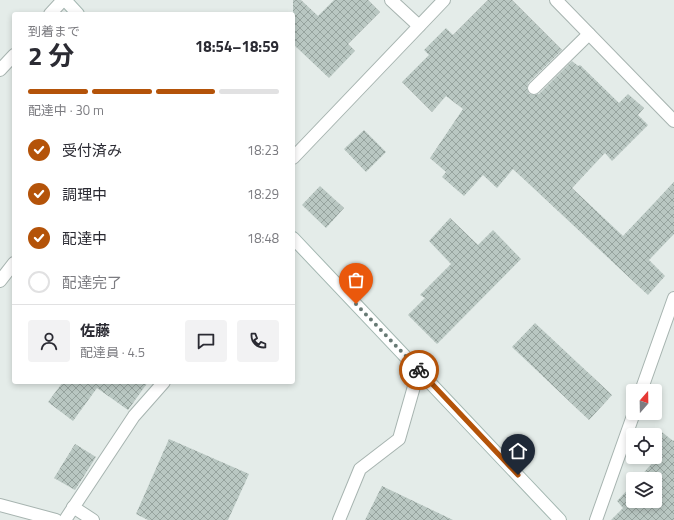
<!DOCTYPE html>
<html lang="ja">
<head>
<meta charset="utf-8">
<style>
  body { margin:0; font-family:"Titillium Web","Noto Sans JP",sans-serif; background:#f2f2f3; color:#2b2b33; height:100vh; display:flex; flex-direction:column; font-size:15px; white-space:nowrap }
  * { box-sizing:border-box; margin:0 }
  p { font-size:13px; color:#7c7c81 }
  .icon { flex:none; width:22px; height:22px; fill:none; stroke:currentColor; stroke-width:2; stroke-linecap:round; stroke-linejoin:round }
  .map { position:relative; flex:1; overflow:hidden }
  .panel { position:absolute; left:12px; top:12px; width:283px; height:372px; display:flex; flex-direction:column; background:#fff; border-radius:4px; box-shadow:0 2px 6px #0003 }
  .panel>* { flex:none }
  .needle { width:26px; rotate:20deg }
  .tools { position:absolute; left:626px; top:384px; display:grid; gap:8px }
  .tools a { display:grid; place-items:center; width:36px; height:36px; border-radius:4px; background:#fff; box-shadow:0 2px 6px #0003; font-size:20px }
  .pin { position:absolute; display:grid; place-items:center; width:34px; height:34px; color:#fff; margin:-41px -17px; border-radius:50% 50% 50% 0; rotate:-45deg; box-shadow:0 0 4px #0007 }
  .pin .icon { rotate:45deg }
  .courier { position:absolute; display:grid; place-items:center; width:40px; height:40px; margin:-20px; border:3px solid #b45309; border-radius:50%; background:#fff; color:#222; box-shadow:0 1px 5px #0007 }
  .summary em { font-style:normal; font-weight:700 }
  .summary div { display:flex; flex-direction:column-reverse }
  .summary { display:flex; align-items:center; justify-content:space-between; height:68px; padding:0 16px }
  h1 { font-size:26px; font-weight:700; line-height:30px }
  .bar { display:grid; grid-template-columns:repeat(4,1fr); gap:6px 4px; align-content:center; height:48px; padding:0 16px }
  .bar i { height:5px; border-radius:3px; background:#e1e1e2 }
  .bar .on { background:#b45309 }
  .bar p { grid-column:span 4 }
  .line { display:flex; align-items:center; gap:10px; padding:0 16px; border-top:1px solid #e1e1e2 }
  .line div { flex:1 }
  .round { display:grid; place-items:center; flex:none; width:42px; height:42px; border-radius:4px; background:#f2f2f3 }
  ol { padding:0 16px; list-style:none }
  li { display:flex; align-items:center; gap:12px; height:44px }
  li p { margin-inline-start:auto }
  li .icon { padding:4px; border-radius:50%; background:#b45309; color:#fff; stroke-width:4 }
  li:last-child { color:#7c7c81 }
  li i { width:22px; height:22px; border:2px solid #e1e1e2; border-radius:50% }
  .map>svg:first-child { display:block }
  .building { fill:url(#building-cross-hatch) }
  .lines { fill:none; stroke-linecap:round; stroke-linejoin:round }
  .minor-casing { stroke:#a7b4b0; stroke-width:14 }
  .secondary-casing { stroke:#a3b7b1; stroke-width:14 }
  .minor { stroke:#fff; stroke-width:12 }
  .secondary { stroke:#fff; stroke-width:12 }
  .done { stroke:#687a75; stroke-width:4; stroke-dasharray:0 7.2 }
  .route { stroke:#b45309; stroke-width:5 }
</style>
</head>
<body>
<div class="map">
<svg width="674" height="520" viewBox="0 0 674 520">
  <defs>
    <pattern id="building-cross-hatch" width="8" height="8" patternUnits="userSpaceOnUse"><rect width="8" height="8" fill="#b9c7c2"/><path d="M0 0l8 8M0 8l8-8" fill="none" stroke="#96a39e"/></pattern>
  </defs>
  <rect width="100%" height="100%" fill="#e4ece9"/>
  <g class="building">
    <path d="M293 0H301L318 16 334 0H368L380 12 348 44 355 51 329 78 293 44Z"/>
    <path d="M488 0H512L562 50 528 83 527 89 529 94 535 95 539 94 572 61 578 66 580 65 619 103 628 94 644 108 638 115 648 125 612 161 605 153 572 188 623 236 674 182V234L649 260 665 276 648 295 513 169 497 188 483 175 464 196 442 177 446 172 430 158 463 109 446 96 432 112 402 82 429 55 424 50 446 28 453 35Z"/>
    <path d="M364 130 386 152 366 172 344 149Z"/>
    <path d="M320 186 344 208 326 228 302 205Z"/>
    <path d="M450 218 478 245 493 230 521 259 437 344 408 315 425 298 420 295 451 264 429 241Z"/>
    <path d="M535 323 612 395 589 420 512 347Z"/>
    <path d="M63 382H148L128 410 97 388 73 421 48 402Z"/>
    <path d="M657 428 673 441 674 440V520H611L623 508 617 501 633 484V501H655V479H638L655 460 651 457H655V435H652Z"/>
    <path d="M169 439 249 474 228 520H148L136 514Z"/>
    <path d="M75 444 96 457 75 490 54 478Z"/>
    <path d="M382 486 453 520H365Z"/>
  </g>
  <g class="lines">
    <g class="minor-casing">
      <g id="minor">
        <path d="M391 0 419 26"/>
        <path d="M556 0 674 121"/>
        <path d="M50 14 63 0"/>
        <path d="M0 70 14 55"/>
        <path d="M534 88 589 34"/>
        <path d="M293 158 444 0"/>
        <path d="M0 281 14 263"/>
        <path d="M641 391 674 298"/>
        <path d="M0 505 56 520"/>
        <path d="M73 507 93 520"/>
        <path d="M65 520 134 416 164 382"/>
        <path d="M339 520 360 469 399 439 419 369"/>
        <path d="M596 520 634 413"/>
      </g>
    </g>
    <g class="secondary-casing">
      <g id="secondary">
        <path d="M65 0 78 14"/>
        <path d="M293 238 560 520"/>
      </g>
    </g>
    <use href="#minor" class="minor"/>
    <use href="#secondary" class="secondary"/>
  </g>
  <g class="lines">
    <path class="done" d="M356 304 419 370"/>
    <path class="route" d="M419 370 518 475"/>
  </g>
</svg>
<div class="tools">
<a><svg class="needle" viewBox="-14 -14 28 28"><path d="M0-13l5 13h-10z" fill="#e53935"/><path d="M0 13l5-13h-10z" fill="#7c7c81"/></svg></a>
<a><svg class="icon" aria-label="locate" viewBox="0 0 24 24"><circle cx="12" cy="12" r="6"/><path d="M12 2v4M12 18v4M2 12h4M18 12h4"/></svg></a>
<a><svg class="icon" aria-label="layers" viewBox="0 0 24 24"><path d="M12 4l9 5-9 5-9-5zM3 14l9 5 9-5"/></svg></a>
</div>
<div class="pin" style="left:356px;top:304px;background:#ea580c"><svg class="icon" aria-label="bag" viewBox="0 0 24 24"><path d="M5 8h14l-1 12H6zM9 8a3 3 0 0 1 6 0"/></svg></div>
<div class="pin" style="left:518px;top:475px;background:#1f2937"><svg class="icon" aria-label="home" viewBox="0 0 24 24"><path d="M3 11l9-7 9 7M6 9v11h12V9"/></svg></div>
<div class="courier" style="left:419px;top:370px"><svg class="icon" aria-label="bike" viewBox="0 0 24 24"><circle cx="6" cy="16" r="4"/><circle cx="18" cy="16" r="4"/><path d="M6 16l4-8h5l3 8M10 8l3 8H6M13 5h3"/></svg></div>
<section class="panel">
<div class="summary"><div><h1>2 分</h1><p>到着まで</p></div><em>18:54–18:59</em></div>
<div class="bar"><i class="on"></i><i class="on"></i><i class="on"></i><i></i><p>配達中 · 30 m</p></div>
<ol>
<li><svg class="icon" aria-label="check" viewBox="0 0 24 24"><path d="M5 12l5 5 9-10"/></svg>受付済み<p>18:23</p></li>
<li><svg class="icon" aria-label="check" viewBox="0 0 24 24"><path d="M5 12l5 5 9-10"/></svg>調理中<p>18:29</p></li>
<li><svg class="icon" aria-label="check" viewBox="0 0 24 24"><path d="M5 12l5 5 9-10"/></svg>配達中<p>18:48</p></li>
<li><i></i>配達完了</li>
</ol>
<div class="line" style="height:72px"><a class="round"><svg class="icon" aria-label="person" viewBox="0 0 24 24"><circle cx="12" cy="8" r="4"/><path d="M4 21q1-7 8-7t8 7"/></svg></a><div><b>佐藤</b><p>配達員 · 4.5</p></div><a class="round"><svg class="icon" aria-label="chat" viewBox="0 0 24 24"><path d="M4 5h16v11H9l-5 4z"/></svg></a><a class="round"><svg class="icon" aria-label="phone" viewBox="0 0 24 24"><path d="M5 4h4l2 5-3 2q2 4 5 5l2-3 5 2v4C11 20 4 13 5 4z"/></svg></a></div>
</section>
</div>
</body>
</html>
